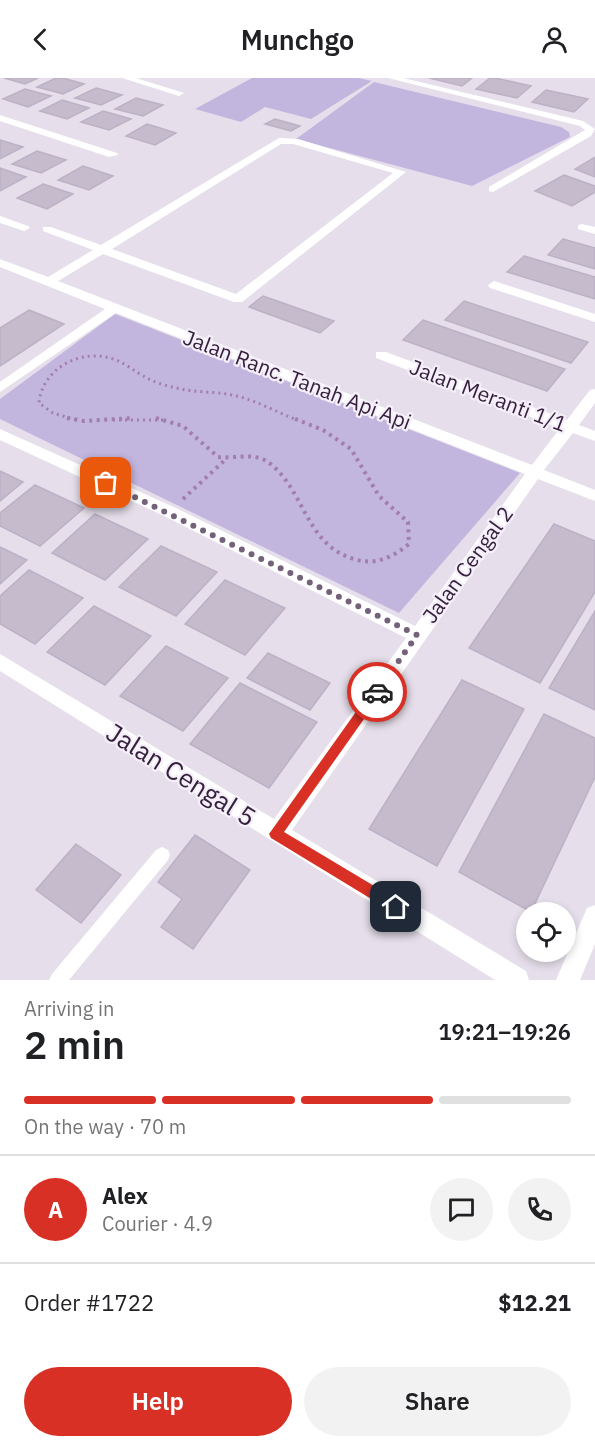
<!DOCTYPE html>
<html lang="en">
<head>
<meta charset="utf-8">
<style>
  body { margin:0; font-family:"IBM Plex Sans",sans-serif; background:#f2f2f2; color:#202124; height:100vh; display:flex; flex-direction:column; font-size:22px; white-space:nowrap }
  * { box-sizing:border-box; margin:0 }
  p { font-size:20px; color:#757577 }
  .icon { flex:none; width:33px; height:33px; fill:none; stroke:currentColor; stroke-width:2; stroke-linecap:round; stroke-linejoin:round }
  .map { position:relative; height:902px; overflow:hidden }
  .side { display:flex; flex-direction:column; background:#fff; flex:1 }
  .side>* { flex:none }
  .fabs { position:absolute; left:516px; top:824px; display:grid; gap:12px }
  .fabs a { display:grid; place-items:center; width:60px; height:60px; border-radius:50%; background:#fff; box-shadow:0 3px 9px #0003; font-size:30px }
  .pin { position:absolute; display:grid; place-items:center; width:51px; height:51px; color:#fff; margin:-26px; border-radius:12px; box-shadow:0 3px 9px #0006 }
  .courier { position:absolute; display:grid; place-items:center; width:60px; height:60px; margin:-30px; border:4px solid #d93025; border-radius:50%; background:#fff; color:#222; box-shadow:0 2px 8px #0007 }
  .head em { font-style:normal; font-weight:600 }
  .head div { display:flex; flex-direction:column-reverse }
  .head { display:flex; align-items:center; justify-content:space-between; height:102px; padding:0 24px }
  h1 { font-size:39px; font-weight:600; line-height:45px }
  .bar { display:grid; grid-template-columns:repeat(4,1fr); gap:9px 6px; align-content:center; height:72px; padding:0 24px }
  .bar i { height:8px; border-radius:4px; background:#e0e0e0 }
  .bar .selected { background:#d93025 }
  .bar p { grid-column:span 4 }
  .line { display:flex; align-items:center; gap:15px; padding:0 24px; border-top:2px solid #e0e0e0 }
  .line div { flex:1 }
  .round { display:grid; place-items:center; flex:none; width:63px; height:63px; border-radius:32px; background:#f2f2f2 }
  .cta { display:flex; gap:12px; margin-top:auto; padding:12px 24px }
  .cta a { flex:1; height:69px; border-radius:36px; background:#d93025; color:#fff; font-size:24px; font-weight:600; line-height:69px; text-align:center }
  .cta a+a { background:#f2f2f2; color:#202124 }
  header { display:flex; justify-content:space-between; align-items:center; height:78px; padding:0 24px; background:#fff; font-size:27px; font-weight:600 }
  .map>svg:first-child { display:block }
  .green { fill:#c2b6de }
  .building { fill:#c5bbcc; stroke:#bdb1c5; stroke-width:1.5 }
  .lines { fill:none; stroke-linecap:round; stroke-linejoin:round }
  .path-far1 { stroke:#a27db1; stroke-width:3; stroke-dasharray:2 4; stroke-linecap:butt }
  .path { stroke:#a27db1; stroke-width:4; stroke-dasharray:3 4.5; stroke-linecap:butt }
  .service { fill:#fff; fill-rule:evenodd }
  .minor { fill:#fff; fill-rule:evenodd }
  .route { fill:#d93025 }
  .done { stroke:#736279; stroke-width:6; stroke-dasharray:0 10.8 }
  .labels { text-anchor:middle; stroke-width:4.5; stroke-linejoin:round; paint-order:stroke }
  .street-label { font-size:21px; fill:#351f3c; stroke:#f4eff8 }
  .near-street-label { font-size:26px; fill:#351f3c; stroke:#f4eff8 }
</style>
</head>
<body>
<header><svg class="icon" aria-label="back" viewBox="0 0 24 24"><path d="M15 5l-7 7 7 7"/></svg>Munchgo<svg class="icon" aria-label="person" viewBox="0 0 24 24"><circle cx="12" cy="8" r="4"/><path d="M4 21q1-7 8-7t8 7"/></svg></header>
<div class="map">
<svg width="595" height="902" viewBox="0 0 595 902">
  <rect width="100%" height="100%" fill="#e6dfeb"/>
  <g class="green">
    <path d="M252 0H359L372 3 311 41 265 29 241 44 195 31Z"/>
    <path d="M374 4 561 49 569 54 570 59 472 108 296 61Z"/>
    <path d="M115 236 520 395 399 535 0 341V321Z"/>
  </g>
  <g class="building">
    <path d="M4 0H38L25 6Z"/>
    <path d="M56 0H63L84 6 63 16 37 9Z"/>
    <path d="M429 0H472L462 8Z"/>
    <path d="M490 0H495L531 8 517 20 476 11Z"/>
    <path d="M96 10 122 17 101 27 75 20Z"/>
    <path d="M25 11 51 18 28 29 3 21Z"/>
    <path d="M546 12 588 21 574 34 532 24Z"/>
    <path d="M136 20 163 27 143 38 115 31Z"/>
    <path d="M62 22 89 30 67 41 40 33Z"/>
    <path d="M103 33 131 41 109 52 81 44Z"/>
    <path d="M275 41 300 48 291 53 265 46Z"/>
    <path d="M147 46 176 55 155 67 126 58Z"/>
    <path d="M0 62 23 69 0 81Z"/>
    <path d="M37 73 66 82 41 95 12 86Z"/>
    <path d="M595 79V99L575 91Z"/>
    <path d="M83 88 113 98 89 112 58 102Z"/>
    <path d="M0 90 26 99 0 113Z"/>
    <path d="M564 97 595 108V114L572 128 535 113Z"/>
    <path d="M43 106 73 116 47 131 17 120Z"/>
    <path d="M563 161 595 170V191L548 177Z"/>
    <path d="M524 178 595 199V221L507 194Z"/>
    <path d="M263 218 334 243 320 255 249 229Z"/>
    <path d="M464 223 588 264 571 285 445 242Z"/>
    <path d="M29 232 64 246 0 288V250Z"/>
    <path d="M423 242 565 291 547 313 403 262Z"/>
    <path d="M0 393 23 404 0 423Z"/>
    <path d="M35 407 84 430 40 468 0 448V435Z"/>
    <path d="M95 436 148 461 105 502 52 475Z"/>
    <path d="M554 446 595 463V514L540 605 469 570Z"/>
    <path d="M161 468 217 494 176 538 119 509Z"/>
    <path d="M0 469 27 482 0 506Z"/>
    <path d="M29 492 83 520 35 566 0 546V518Z"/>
    <path d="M225 502 285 530 245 577 185 546Z"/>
    <path d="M94 528 151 558 105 607 47 574Z"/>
    <path d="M595 533V632L549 610Z"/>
    <path d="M166 568 228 600 183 653 120 618Z"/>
    <path d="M268 575 330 605 310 632 247 600Z"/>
    <path d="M462 602 524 631 437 788 369 751Z"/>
    <path d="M240 605 317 644 269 710 190 666Z"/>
    <path d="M544 636 595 660V699L531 834 459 794Z"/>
    <path d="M195 757 250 792 193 871 161 849 182 821 158 804Z"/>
    <path d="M76 766 121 797 81 845 36 812Z"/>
  </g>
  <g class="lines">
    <g class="path-far1">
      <path d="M76 342 53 335 39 325C42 292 78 271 110 280 123 283 135 294 147 300 156 305 167 308 177 310 195 315 214 313 232 317 254 321 276 334 297 342"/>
      <path d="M113 342H167"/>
    </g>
    <g class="path">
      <path d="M67 340 84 343 133 340"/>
      <path d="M156 340 183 348 218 379C234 381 254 374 268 384 305 411 305 467 354 481 375 488 393 479 409 466L408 444 379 418 351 371 323 352 293 340"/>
      <path d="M183 421 226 381"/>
    </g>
    <path class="service" d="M162 769 168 772 170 777 168 782 69 902H49L52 896 156 772Z"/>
    <g class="minor">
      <path d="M122 0H136L184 15 179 18Z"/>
      <path d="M388 0H403L583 43 595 51 591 58 493 114 489 113V109L585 52 580 48Z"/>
      <path d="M0 37 117 75 118 77 109 79 0 43Z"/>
      <path d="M279 60 298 61 406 94 242 224H234L103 176 58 203 532 387 560 350 376 280V274H386L567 342 590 312 595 311V325L579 347 595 353V363L573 355 544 392 595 412V423L538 401 292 752 526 893 529 902H495L0 593V576L274 741 406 560 164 438 0 362V351L176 430 415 548 525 396 116 235 0 314V304L105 231 0 189V181L48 199 93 172 43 153V149H51L101 167ZM281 66H293L393 95 236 216 112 171Z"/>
      <path d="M0 138 28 148 30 150 24 153 0 145Z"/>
      <path d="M582 146 595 149V156L578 151V147Z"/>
      <path d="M494 203 595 236V244L490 210 488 207Z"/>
      <path d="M595 827V866L580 902H556L587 830Z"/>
    </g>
  </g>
  <path class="route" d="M377 609 381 610V617L284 754 401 824V834L396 836 271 760 269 756 373 610Z"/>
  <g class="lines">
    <path class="done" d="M106 405 417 557 377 614"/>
  </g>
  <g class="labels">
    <g class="street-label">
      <text transform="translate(297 302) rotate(21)" y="7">Jalan Ranc. Tanah Api Api</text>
      <text transform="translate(488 318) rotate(21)" y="7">Jalan Meranti 1/1</text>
      <text transform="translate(468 487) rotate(-54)" y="7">Jalan Cengal 2</text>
    </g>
    <g class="near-street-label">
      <text transform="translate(181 697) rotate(32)" y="9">Jalan Cengal 5</text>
    </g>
  </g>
</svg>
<div class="fabs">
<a><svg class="icon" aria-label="locate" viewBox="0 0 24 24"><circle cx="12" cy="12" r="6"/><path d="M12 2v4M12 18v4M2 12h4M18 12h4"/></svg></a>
</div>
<div class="pin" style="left:106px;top:405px;background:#ea580c"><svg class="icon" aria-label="bag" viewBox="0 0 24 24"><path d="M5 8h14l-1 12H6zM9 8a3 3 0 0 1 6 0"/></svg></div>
<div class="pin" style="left:396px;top:829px;background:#1f2937"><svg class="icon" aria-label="home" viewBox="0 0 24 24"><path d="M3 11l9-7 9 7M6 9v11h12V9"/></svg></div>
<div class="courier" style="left:377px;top:614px"><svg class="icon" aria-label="car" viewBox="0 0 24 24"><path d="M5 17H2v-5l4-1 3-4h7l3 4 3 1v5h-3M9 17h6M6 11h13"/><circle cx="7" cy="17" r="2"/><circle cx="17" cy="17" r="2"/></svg></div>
</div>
<section class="side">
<div class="head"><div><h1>2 min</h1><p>Arriving in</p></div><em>19:21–19:26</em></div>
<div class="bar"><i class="selected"></i><i class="selected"></i><i class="selected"></i><i></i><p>On the way · 70 m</p></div>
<div class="line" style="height:108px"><b class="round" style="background:#d93025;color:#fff">A</b><div><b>Alex</b><p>Courier · 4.9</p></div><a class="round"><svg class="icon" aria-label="chat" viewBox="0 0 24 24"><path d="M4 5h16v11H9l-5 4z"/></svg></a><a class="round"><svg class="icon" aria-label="phone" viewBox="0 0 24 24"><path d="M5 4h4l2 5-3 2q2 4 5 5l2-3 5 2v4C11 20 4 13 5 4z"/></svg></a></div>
<div class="line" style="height:78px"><div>Order #1722</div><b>$12.21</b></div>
<div class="cta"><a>Help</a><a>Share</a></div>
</section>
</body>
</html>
